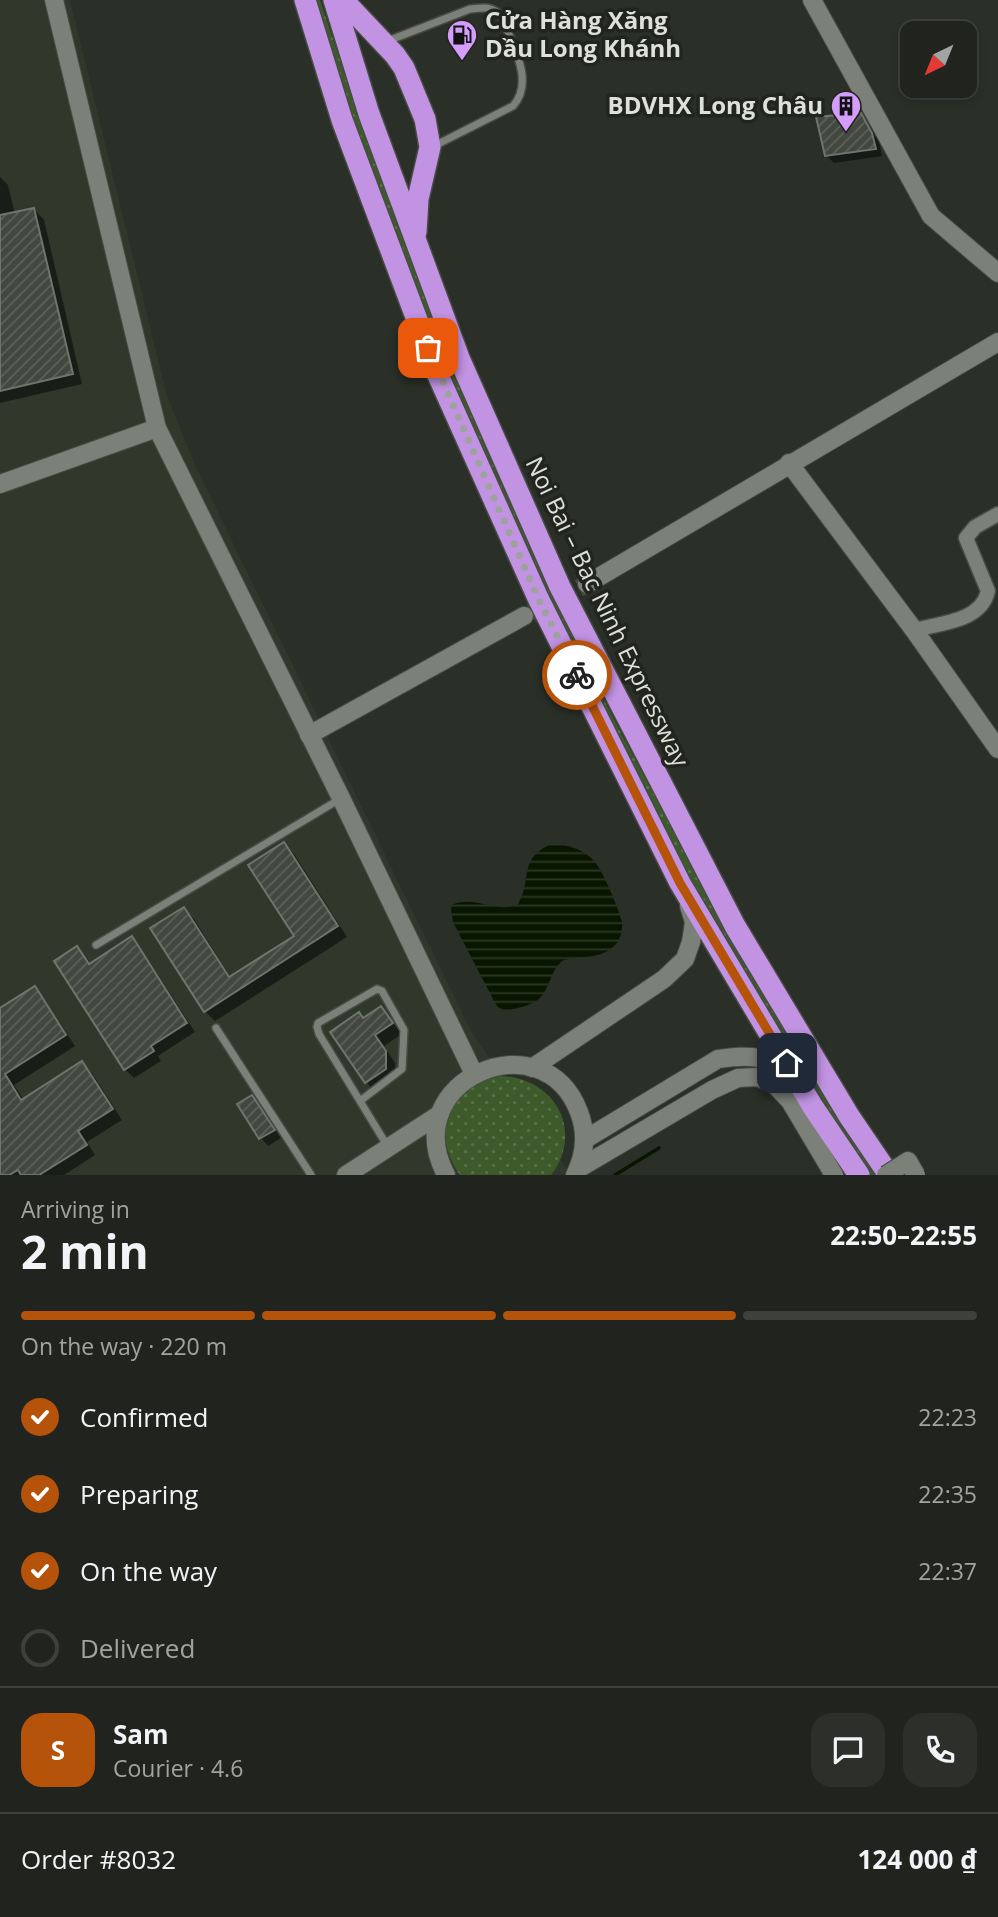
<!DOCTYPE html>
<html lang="en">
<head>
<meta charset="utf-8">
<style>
  body { margin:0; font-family:"Open Sans",sans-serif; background:#2d2f2b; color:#f1f3f6; height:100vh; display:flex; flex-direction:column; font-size:26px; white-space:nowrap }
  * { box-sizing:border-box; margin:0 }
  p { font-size:23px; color:#a2a4a4 }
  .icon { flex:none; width:38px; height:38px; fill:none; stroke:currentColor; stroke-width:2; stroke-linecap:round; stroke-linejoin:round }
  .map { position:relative; height:1175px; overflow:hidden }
  .sheet { display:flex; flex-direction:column; background:#20231e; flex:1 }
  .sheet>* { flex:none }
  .needle { width:46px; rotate:223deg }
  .controls { position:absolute; left:900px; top:21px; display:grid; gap:14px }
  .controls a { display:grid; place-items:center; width:77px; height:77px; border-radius:14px; background:#20231e; box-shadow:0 4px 10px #0003,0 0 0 2px #3d403c; font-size:35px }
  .pin { position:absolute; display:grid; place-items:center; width:60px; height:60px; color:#fff; margin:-30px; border-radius:14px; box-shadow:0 4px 10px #0006 }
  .courier { position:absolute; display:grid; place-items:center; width:70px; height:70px; margin:-35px; border:5px solid #b45309; border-radius:50%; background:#fff; color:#222; box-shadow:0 2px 9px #0007 }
  .summary em { font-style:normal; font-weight:700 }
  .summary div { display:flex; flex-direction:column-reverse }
  .summary { display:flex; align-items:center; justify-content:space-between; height:119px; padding:0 21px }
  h1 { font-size:46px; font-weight:700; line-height:52px }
  .bar { display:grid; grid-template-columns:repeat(4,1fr); gap:10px 7px; align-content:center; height:84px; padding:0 21px }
  .bar i { height:9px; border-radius:5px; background:#3d403c }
  .bar .on { background:#b45309 }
  .bar p { grid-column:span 4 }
  .line { display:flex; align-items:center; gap:18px; padding:0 21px; border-top:2px solid #3d403c }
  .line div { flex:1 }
  .round { display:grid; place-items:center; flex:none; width:74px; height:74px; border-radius:21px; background:#2d2f2b }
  ol { padding:0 21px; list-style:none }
  li { display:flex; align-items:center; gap:21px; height:77px }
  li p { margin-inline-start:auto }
  li .icon { padding:7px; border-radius:50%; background:#b45309; color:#fff; stroke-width:4 }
  li:last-child { color:#a2a4a4 }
  li i { width:38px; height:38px; border:4px solid #3d403c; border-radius:50% }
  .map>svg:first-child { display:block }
  .built { fill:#2f382b }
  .grass { fill:url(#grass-dots) }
  .water { fill:url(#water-rules) }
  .shadow { fill:#0007 }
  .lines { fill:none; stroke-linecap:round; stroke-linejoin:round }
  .stream { stroke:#081600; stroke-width:3.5 }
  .building { fill:url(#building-hatch); stroke:#6f746c; stroke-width:2 }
  .tertiary-tunnel { stroke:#454a43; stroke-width:18; stroke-dasharray:18 9; stroke-linecap:butt }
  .service-casing { stroke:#484b45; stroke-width:10 }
  .minor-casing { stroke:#484b45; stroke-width:17 }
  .tertiary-casing { stroke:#484b45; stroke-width:20 }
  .secondary-casing { stroke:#484b45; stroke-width:20 }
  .motorway-casing { stroke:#484b45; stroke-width:24 }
  .service { stroke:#7b8178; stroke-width:7 }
  .minor { stroke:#7b8178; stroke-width:14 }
  .tertiary { stroke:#7b8178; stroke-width:18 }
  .secondary { stroke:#7b8178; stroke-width:18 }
  .motorway { stroke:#c193e2; stroke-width:21 }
  .tertiary-bridge-casing { stroke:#484b45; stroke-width:20; stroke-linecap:butt }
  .tertiary-bridge { stroke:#7b8178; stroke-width:18 }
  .done { stroke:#9ea29c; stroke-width:7; stroke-dasharray:0 12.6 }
  .route { stroke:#b45309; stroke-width:9 }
  .labels { text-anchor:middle; stroke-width:7; stroke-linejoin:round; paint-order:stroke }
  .poi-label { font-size:24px; font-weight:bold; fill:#dde0db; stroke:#21251e; text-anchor:start }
  .street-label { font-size:24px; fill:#dde0db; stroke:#21251e }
</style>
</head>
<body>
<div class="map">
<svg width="998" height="1175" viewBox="0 0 998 1175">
  <defs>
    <pattern id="grass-dots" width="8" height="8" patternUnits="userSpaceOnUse" patternTransform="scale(1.75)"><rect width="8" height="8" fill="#3d5b2a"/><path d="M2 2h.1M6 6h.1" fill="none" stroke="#597248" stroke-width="1.8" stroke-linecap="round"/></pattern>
    <pattern id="water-rules" width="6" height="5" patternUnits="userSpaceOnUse" patternTransform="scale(1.75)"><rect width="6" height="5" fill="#081600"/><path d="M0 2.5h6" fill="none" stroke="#2c3825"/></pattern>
    <pattern id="building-hatch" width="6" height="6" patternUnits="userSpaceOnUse" patternTransform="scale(1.75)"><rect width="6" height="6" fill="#42473f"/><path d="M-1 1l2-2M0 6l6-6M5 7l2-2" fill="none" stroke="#5d615a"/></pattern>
  </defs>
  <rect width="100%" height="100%" fill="#2a2f28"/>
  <path class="built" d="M0 0H70L167 396 196 467 472 1033 571 1175H0Z"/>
  <g class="grass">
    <path d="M312 0H320C363 129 407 257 458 382 494 471 535 558 577 645 665 828 774 1000 877 1175H868L694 885 601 711 466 422 386 219Z"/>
    <path d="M497 1076C552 1075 586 1129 551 1175H460C430 1134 448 1087 497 1076Z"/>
  </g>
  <path class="water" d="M551 844C567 844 584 849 595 862 603 871 619 910 622 922 623 931 620 941 613 947 599 960 579 955 562 961 550 972 549 990 539 999 533 1005 509 1012 502 1009 497 1007 497 1006 494 1001L453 922 451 909 452 905C473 894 499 915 518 904 533 879 517 860 551 844Z"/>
  <g class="shadow">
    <path d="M861 115 868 123 879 142 882 156 834 163 826 155Z"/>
    <path d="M0 177 8 185 15 214 34 209 44 220 82 384 0 403Z"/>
    <path d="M284 844 294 854 347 937 215 1021 205 1011 184 909 194 919 231 978 296 937Z"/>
    <path d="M132 938 140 947 195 1032 158 1056 161 1061 134 1078 125 1069 56 961 77 948 91 964Z"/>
    <path d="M34 989 44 999 75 1046 14 1085 24 1100 82 1063 92 1073 122 1120 87 1142 95 1155 64 1175H0V1010Z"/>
    <path d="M381 1008 402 1034 384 1046 395 1063V1080L376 1092 366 1082 359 1014 364 1019Z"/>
    <path d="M252 1097 259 1104 281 1138 268 1146 261 1138 240 1104Z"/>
  </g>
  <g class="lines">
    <path class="stream" d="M615 1175 659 1148"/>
  </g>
  <g class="building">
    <path d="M861 113 872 133 876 149 825 156 816 117Z"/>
    <path d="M34 208 73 374 0 391V215Z"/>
    <path d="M284 842 338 926 204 1012 150 928 184 907 229 977 294 936 248 865Z"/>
    <path d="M132 936 187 1023 151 1046 154 1051 124 1070 54 961 77 946 89 964Z"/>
    <path d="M35 986 66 1035 5 1074 21 1100 82 1061 113 1109 78 1131 87 1145 39 1175H21L18 1170 9 1175H0V1008Z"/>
    <path d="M381 1006 393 1023 375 1035 386 1051V1069L365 1083 330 1032 359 1012 363 1018Z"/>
    <path d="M252 1095 275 1130 259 1139 237 1104Z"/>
  </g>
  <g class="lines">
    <path class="tertiary-tunnel" d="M531 613 587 584"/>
    <g class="service-casing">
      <g id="service">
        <path d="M385 42 470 9C479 8 489 6 497 12 504 18 507 29 510 37 519 58 531 86 513 106L434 146"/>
        <path d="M96 945 340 799"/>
        <path d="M216 1028 311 1175"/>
        <path d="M360 1101 402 1069 404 1030 382 991 377 989 318 1023 317 1027 319 1034 388 1147"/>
      </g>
    </g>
    <g class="minor-casing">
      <path id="minor" d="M914 630C940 623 981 622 988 591L966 538 975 527 998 514"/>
    </g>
    <g class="tertiary-casing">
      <g id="tertiary">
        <path d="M54 0 157 428 341 798 474 1074"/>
        <path d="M812 0 931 216 998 273"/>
        <path d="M789 463 914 630 998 749"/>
        <path d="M0 484 157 428"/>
        <path d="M587 584 998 342"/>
        <path d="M309 735 524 616"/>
        <path d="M578 1169 712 1090 738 1078 757 1077 774 1084 790 1101 834 1175"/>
      </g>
    </g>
    <g class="secondary-casing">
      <g id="secondary">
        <path d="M532 1068 664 979 685 959 691 942 694 922 689 906"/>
        <path d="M584 1140 718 1059C749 1055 770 1053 791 1080"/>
        <path d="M346 1175 440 1114"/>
        <path d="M446 1175C396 1080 543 1017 579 1112 587 1133 585 1155 575 1175"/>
      </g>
    </g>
    <g class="motorway-casing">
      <g id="motorway">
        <path d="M305 0 342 120 437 373 538 598 680 883 813 1107 859 1175"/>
        <path d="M334 0 369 114 459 358 560 587 735 926 849 1116 889 1175"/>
        <path d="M343 0 395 55 404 68 425 119 430 147 418 199 416 232"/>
      </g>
    </g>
    <use href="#service" class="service"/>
    <use href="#minor" class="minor"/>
    <use href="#tertiary" class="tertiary"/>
    <use href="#secondary" class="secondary"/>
    <use href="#motorway" class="motorway"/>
    <g class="tertiary-bridge-casing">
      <path id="tertiary-bridge" d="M886 1175 908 1161 916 1175"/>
    </g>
    <use href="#tertiary-bridge" class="tertiary-bridge"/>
  </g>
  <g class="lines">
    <path class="done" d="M428 348 538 598 577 675"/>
    <path class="route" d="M577 675 680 883 787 1063"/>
  </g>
  <defs>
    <g id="fuel-pin" transform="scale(1.575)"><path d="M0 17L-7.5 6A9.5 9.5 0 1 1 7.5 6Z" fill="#d49cfc" stroke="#21251e"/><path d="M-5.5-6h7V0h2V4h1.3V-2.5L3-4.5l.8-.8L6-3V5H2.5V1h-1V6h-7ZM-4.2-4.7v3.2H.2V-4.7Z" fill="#111"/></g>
    <g id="building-pin" transform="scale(1.575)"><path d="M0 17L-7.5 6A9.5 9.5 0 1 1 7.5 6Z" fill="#d49cfc" stroke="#21251e"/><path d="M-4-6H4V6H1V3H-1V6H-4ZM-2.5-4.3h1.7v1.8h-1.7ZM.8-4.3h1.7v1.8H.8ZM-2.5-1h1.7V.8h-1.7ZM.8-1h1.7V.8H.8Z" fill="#111"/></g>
  </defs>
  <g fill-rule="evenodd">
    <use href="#fuel-pin" x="462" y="35"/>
    <use href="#building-pin" x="846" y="106"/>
  </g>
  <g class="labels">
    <g class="poi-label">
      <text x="485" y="29">Cửa Hàng Xăng<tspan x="485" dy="28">Dầu Long Khánh</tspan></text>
      <text x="823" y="114" text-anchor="end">BDVHX Long Châu</text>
    </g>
    <g class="street-label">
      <text transform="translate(607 612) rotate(64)" y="8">Noi Bai – Bac Ninh Expressway</text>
    </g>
  </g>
</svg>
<div class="controls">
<a><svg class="needle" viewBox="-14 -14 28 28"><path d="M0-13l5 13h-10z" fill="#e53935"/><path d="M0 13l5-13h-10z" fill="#a2a4a4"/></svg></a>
</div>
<div class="pin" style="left:428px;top:348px;background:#ea580c"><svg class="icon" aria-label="bag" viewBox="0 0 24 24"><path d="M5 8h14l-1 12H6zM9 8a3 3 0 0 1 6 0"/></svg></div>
<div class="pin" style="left:787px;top:1063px;background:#1f2937"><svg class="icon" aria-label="home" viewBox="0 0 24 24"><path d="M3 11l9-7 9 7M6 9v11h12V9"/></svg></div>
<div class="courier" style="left:577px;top:675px"><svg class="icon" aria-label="bike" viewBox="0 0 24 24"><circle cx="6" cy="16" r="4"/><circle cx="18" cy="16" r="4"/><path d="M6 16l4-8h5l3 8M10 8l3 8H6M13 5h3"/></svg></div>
</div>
<section class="sheet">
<div class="summary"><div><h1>2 min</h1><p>Arriving in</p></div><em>22:50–22:55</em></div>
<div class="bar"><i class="on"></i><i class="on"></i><i class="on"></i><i></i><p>On the way · 220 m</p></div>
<ol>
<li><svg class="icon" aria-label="check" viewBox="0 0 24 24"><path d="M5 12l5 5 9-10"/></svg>Confirmed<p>22:23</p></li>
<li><svg class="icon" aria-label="check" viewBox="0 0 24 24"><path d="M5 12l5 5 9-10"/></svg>Preparing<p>22:35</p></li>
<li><svg class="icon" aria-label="check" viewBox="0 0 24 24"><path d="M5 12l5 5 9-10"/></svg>On the way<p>22:37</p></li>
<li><i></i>Delivered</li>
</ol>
<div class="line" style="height:126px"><b class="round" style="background:#b45309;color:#fff">S</b><div><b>Sam</b><p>Courier · 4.6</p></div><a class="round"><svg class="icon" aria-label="chat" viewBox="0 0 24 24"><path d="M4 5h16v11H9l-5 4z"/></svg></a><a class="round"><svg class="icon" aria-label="phone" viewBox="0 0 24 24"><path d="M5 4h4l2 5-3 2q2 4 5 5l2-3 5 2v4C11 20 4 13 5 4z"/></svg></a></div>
<div class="line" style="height:91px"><div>Order #8032</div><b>124 000 ₫</b></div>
</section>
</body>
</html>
